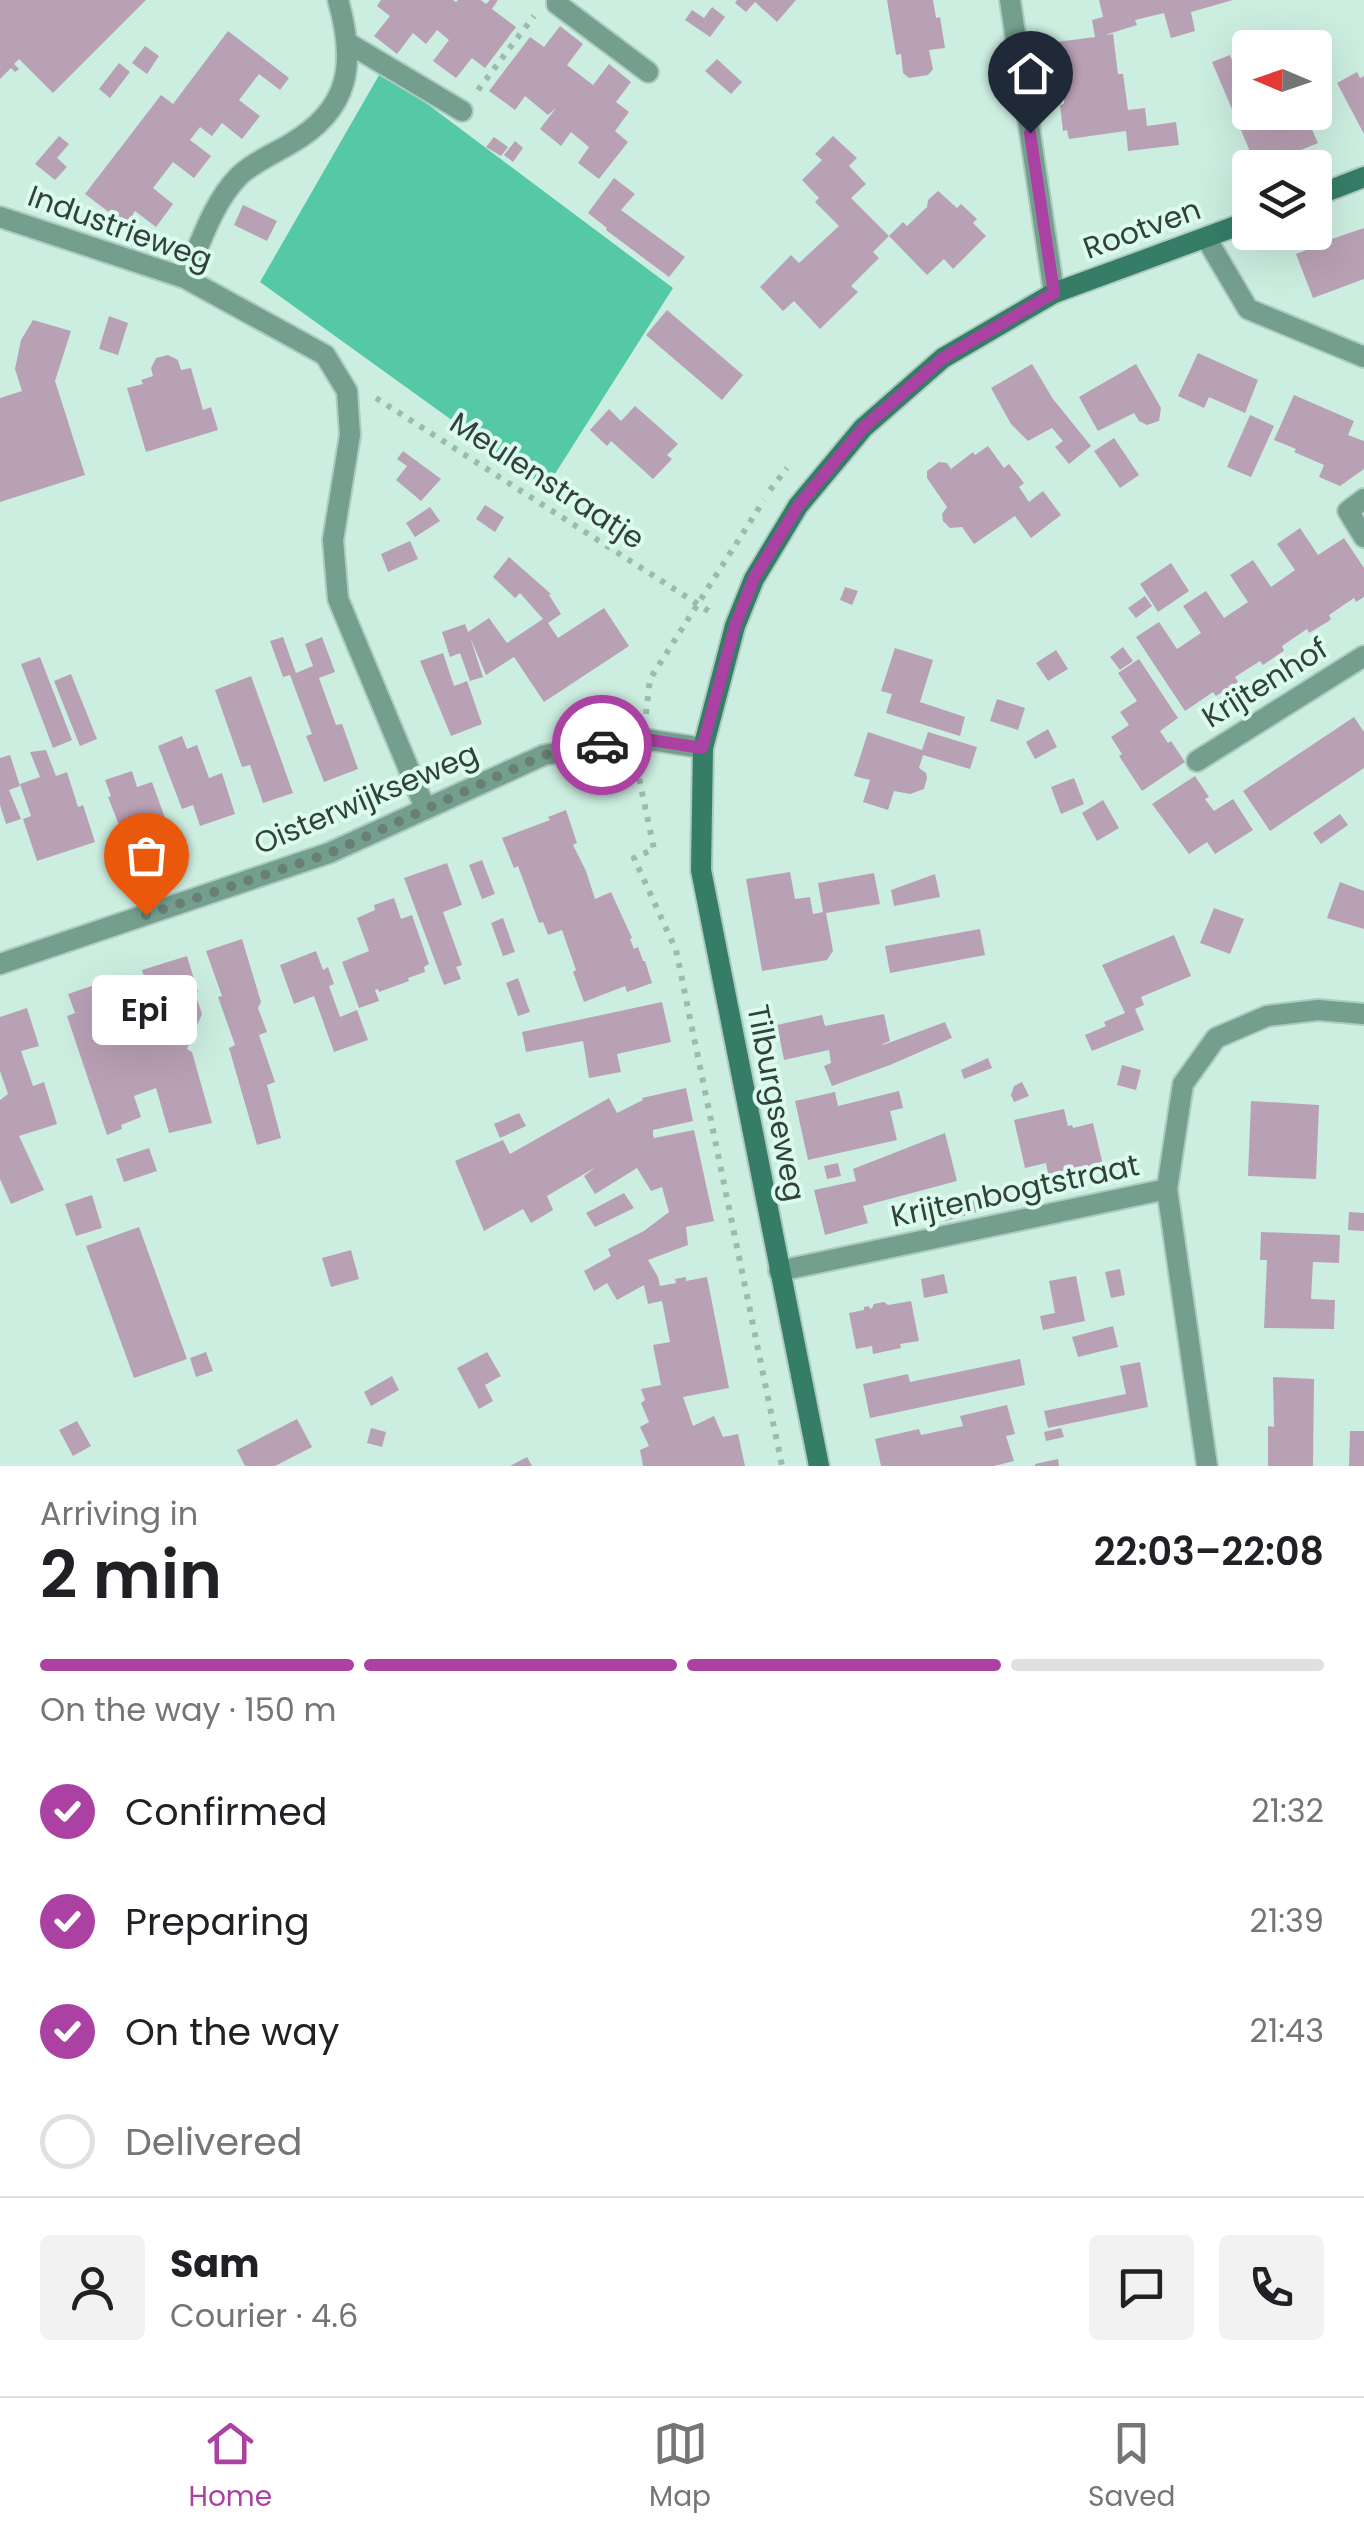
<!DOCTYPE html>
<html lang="en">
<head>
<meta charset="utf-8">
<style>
  body { margin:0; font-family:Poppins,sans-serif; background:#f2f2f2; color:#202124; height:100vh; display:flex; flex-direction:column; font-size:38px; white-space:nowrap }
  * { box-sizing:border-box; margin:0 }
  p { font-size:32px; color:#757577 }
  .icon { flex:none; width:55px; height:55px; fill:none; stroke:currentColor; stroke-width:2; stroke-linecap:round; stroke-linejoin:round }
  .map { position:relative; height:1466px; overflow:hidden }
  .drawer { display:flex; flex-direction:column; background:#fff; flex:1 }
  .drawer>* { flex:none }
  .needle { width:65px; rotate:272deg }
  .buttons { position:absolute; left:1232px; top:30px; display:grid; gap:20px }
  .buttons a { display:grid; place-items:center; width:100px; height:100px; border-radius:10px; background:#fff; box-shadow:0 10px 40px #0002; font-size:50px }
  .pin { position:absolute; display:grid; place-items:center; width:85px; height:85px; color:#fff; margin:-102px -42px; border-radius:50% 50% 50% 0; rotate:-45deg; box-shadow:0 0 10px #0007 }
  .pin .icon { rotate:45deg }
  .courier { position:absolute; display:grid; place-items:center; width:100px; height:100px; margin:-50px; border:8px solid #aa41a3; border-radius:50%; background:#fff; color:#222; box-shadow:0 2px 12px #0007 }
  .bubble { position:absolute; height:70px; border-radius:10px; background:#fff; box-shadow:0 10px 40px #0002; font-size:32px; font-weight:600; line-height:70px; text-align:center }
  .overview em { font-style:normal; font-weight:600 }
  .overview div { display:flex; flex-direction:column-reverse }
  .overview { display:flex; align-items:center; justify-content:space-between; height:170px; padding:0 40px }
  h1 { font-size:65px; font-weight:600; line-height:75px }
  .bar { display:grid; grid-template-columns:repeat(4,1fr); gap:15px 10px; align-content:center; height:120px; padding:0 40px }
  .bar i { height:12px; border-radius:8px; background:#e0e0e0 }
  .bar .current { background:#aa41a3 }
  .bar p { grid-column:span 4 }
  .line { display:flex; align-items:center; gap:25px; padding:0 40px; border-top:2px solid #e0e0e0 }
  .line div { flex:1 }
  .round { display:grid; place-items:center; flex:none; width:105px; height:105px; border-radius:10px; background:#f2f2f2 }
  ol { padding:0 40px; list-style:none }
  li { display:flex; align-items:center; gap:30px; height:110px }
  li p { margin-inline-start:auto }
  li .icon { padding:10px; border-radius:50%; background:#aa41a3; color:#fff; stroke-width:4 }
  li:last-child { color:#757577 }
  li i { width:55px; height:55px; border:5px solid #e0e0e0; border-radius:50% }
  .dock { display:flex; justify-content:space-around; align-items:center; height:140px; border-top:2px solid #e0e0e0; background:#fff; font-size:28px; color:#757577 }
  .dock a { display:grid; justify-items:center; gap:5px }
  .dock .current { color:#aa41a3 }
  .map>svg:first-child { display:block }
  .forest { fill:#55c9a5 }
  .building { fill:#b9a1b5 }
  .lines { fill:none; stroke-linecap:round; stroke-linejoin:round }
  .street-casing { stroke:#adcbc0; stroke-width:24 }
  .secondary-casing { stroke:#adcbc0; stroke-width:24 }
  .path { stroke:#9ebaaf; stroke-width:6; stroke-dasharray:5 8; stroke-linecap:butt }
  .street { stroke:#749f8f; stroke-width:20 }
  .secondary { stroke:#367d67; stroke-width:20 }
  .done { stroke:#697e75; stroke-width:10; stroke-dasharray:0 18 }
  .route { stroke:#aa41a3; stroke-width:12 }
  .labels { text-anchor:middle; stroke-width:8; stroke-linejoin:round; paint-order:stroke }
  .street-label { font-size:30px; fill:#33413b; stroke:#dafbee }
</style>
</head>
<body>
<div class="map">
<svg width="1364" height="1466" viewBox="0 0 1364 1466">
  <rect width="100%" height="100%" fill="#cceee1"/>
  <path class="forest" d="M382 70 673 288 546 488 260 282Z"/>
  <g class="building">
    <path d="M0 0H146L53 93 19 59 14 64 19 69 15 72 11 68 0 79Z"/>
    <path d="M381 0H453L456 2 458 0H481L486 4 490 0H498L492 9 516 27 485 68 472 58 456 78 433 61 449 40 437 30 426 44 413 33 397 54 374 36 390 16 377 6Z"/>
    <path d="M737 0H796L777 22 755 2 746 12 735 3Z"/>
    <path d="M887 0H933L936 18 940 17 945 48 929 50 933 69 928 75 909 78 903 73 901 54 896 55Z"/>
    <path d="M1099 0H1233L1191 12 1195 31 1171 38 1164 13 1135 20 1137 25 1105 35 1113 34 1118 74H1123L1128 110 1145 108 1147 126 1176 122 1179 145 1128 151 1126 131 1069 139 1067 130 1063 131 1060 105 1064 104V101L1056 42 1095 37 1092 20 1103 17Z"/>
    <path d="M712 7 725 17 710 37 685 20 692 10 704 18Z"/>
    <path d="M560 26 583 44 567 65 593 85 609 64 631 82 616 102 629 112 615 131 628 142 599 179 578 163 589 147 571 132 561 146 540 129 556 108 548 115 525 96 515 110 489 91 530 37 544 47Z"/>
    <path d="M228 31 289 78 280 90 259 74 239 100 260 116 242 139 222 123 212 136 200 127 190 140 211 156 194 178 173 162 153 188 173 204 156 227 135 211 126 225 85 194 161 95 173 104Z"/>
    <path d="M145 46 159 56 147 74 132 63Z"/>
    <path d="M1230 55 1235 68 1241 66 1246 79 1250 77V112H1304L1318 143 1257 168 1212 62Z"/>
    <path d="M717 59 742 82 731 94 705 71Z"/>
    <path d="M119 63 130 72 110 98 99 89Z"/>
    <path d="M1357 72 1360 78 1364 76V134L1337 83Z"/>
    <path d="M59 136 69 144 57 158 67 167 55 180 35 164Z"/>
    <path d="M833 136 857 158 849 166 866 184 851 198 889 236 873 252 879 258 851 286 858 292 820 329 794 301 783 311 760 287 791 255 799 263 839 226 815 202 819 198 802 180 822 160 815 154Z"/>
    <path d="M494 137 508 147 501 156 486 147Z"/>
    <path d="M515 141 523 148 513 162 504 155Z"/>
    <path d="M614 178 635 194 621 210 685 257 669 277 606 230 607 228 588 213Z"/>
    <path d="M938 191 957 208 961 204 977 219 973 223 986 236 953 269 944 259 927 275 889 236 903 222 907 226 927 207 928 200Z"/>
    <path d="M243 205 277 221 267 241 234 225Z"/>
    <path d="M1364 228V279L1313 298 1296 254 1317 246V244Z"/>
    <path d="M667 310 743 375 722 400 646 335Z"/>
    <path d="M109 316 128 323 118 355 99 349Z"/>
    <path d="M33 320 71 331 55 381 85 475 0 502V398L22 391 15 369 21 340Z"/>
    <path d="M1198 353 1258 380 1245 413 1209 397 1204 408 1178 396Z"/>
    <path d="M168 355 178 360 181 370 191 368 203 410 211 407 218 430 146 452 127 388 143 384 141 380 153 376 151 368 156 358Z"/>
    <path d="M1032 364 1053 399 1091 446 1069 464 1055 447 1063 441 1052 428 1028 441 1011 424 991 388Z"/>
    <path d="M1136 364 1161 408 1159 421 1147 425 1139 421 1134 413 1098 431 1079 397Z"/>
    <path d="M1294 395 1354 421 1348 435 1364 441V469L1340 486 1319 477 1324 465 1294 452 1296 449 1274 440Z"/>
    <path d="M635 406 678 444 667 455 672 459 653 479 611 441 607 446 590 430 609 409 621 421Z"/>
    <path d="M1250 415 1274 426 1251 477 1227 467Z"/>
    <path d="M1114 438 1139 475 1120 488 1094 451Z"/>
    <path d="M988 446 1004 468 1009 464 1024 483 1019 487 1029 502 1043 491 1061 515 1031 538 1015 516 974 544 962 527 950 528 943 521 942 514 947 507 927 478V471L939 462 947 463 951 469 973 452 975 455Z"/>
    <path d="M403 451 441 479 421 501 396 480 407 466 397 459Z"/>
    <path d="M485 505 504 517 495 532 476 519Z"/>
    <path d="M430 507 440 521 415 537 406 523Z"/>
    <path d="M1300 528 1318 555 1344 538 1364 568V597L1356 602 1354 598 1329 615 1331 619 1329 621 1309 633 1307 629 1282 646 1284 651 1282 652 1263 665 1260 661 1235 677 1238 682 1216 696 1213 692 1185 711 1136 637 1159 622 1177 649 1201 633 1183 606 1206 591 1224 618 1248 602 1230 575 1253 560 1271 587 1295 570 1277 544Z"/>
    <path d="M410 541 418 559 388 572 381 554Z"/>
    <path d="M509 557 551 594 549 595 561 614 548 623 558 638 604 608 629 646 544 702 514 657 486 675 470 637 483 677 470 681 460 653 450 657 442 632 465 624 468 632 489 618 507 643 543 619 520 593 515 598 493 577Z"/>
    <path d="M1171 563 1189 591 1158 612 1140 584Z"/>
    <path d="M845 587 858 591 852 605 840 600Z"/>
    <path d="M1145 596 1152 606 1136 618 1128 608Z"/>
    <path d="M283 637 296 673 313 666 305 644 322 637 335 672 319 678 336 725 342 724 358 769 324 782 306 736 312 734 290 675 283 677 270 641Z"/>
    <path d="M1123 647 1133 661 1120 670 1110 657Z"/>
    <path d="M895 648 933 660 920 702 965 717 960 736 886 713 892 694 881 691Z"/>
    <path d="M1056 650 1068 669 1048 681 1036 663Z"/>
    <path d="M443 653 454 686 467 681 482 724 451 736 420 661Z"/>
    <path d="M40 657 72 740 53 748 21 664Z"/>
    <path d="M1139 659 1178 718 1160 731 1168 743 1171 741 1185 762 1142 791 1119 756 1122 754 1111 737 1129 725 1120 712 1137 701 1118 673Z"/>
    <path d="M71 674 97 739 80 746 54 681Z"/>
    <path d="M251 676 293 793 263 803 250 765 242 767 215 690Z"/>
    <path d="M997 699 1025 708 1018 730 990 721Z"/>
    <path d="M1354 717 1364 732V768L1270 831 1243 791Z"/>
    <path d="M1048 729 1057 747 1035 759 1026 742Z"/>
    <path d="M868 732 922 750 928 732 977 747 970 769 923 755 919 768 926 773 927 778 924 789 910 794 894 791 888 810 863 802 870 780 854 776Z"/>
    <path d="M182 736 187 749 197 745 209 778 222 773 235 814 200 826 193 805 182 809 158 746Z"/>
    <path d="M46 750 56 776 67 772 78 807 83 805 95 842 37 861 23 819 31 816 20 784 40 777 30 752Z"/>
    <path d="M10 755 20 786 9 790 21 819 6 824 0 805V758Z"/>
    <path d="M132 771 137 787 152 782 165 818 138 827 140 833 124 838 108 797 111 796 105 780Z"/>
    <path d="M1195 776 1209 797 1205 799 1214 811 1233 799 1253 830 1215 854 1207 842 1189 854 1152 804Z"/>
    <path d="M1074 778 1084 804 1061 814 1051 787Z"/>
    <path d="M1103 800 1119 828 1097 841 1082 813Z"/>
    <path d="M566 810 577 843 573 845 586 871 595 899 611 892 632 938 630 939 634 949 638 947 643 961H645L652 983 627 992 625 986 584 1002 573 972 576 970 562 930 548 935 543 922 539 923 518 866 514 868 502 838 550 820 548 817Z"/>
    <path d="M1340 814 1348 825 1321 844 1313 833Z"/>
    <path d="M482 860 495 894 482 899 469 865Z"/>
    <path d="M447 863 462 905 443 912 462 965 456 967 461 979 444 985 404 878Z"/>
    <path d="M790 872 795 899 810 897 813 914 823 912 818 883 874 873 880 904 826 913 833 951 827 960 762 971 746 879Z"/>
    <path d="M935 874 940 897 894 906 891 890Z"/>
    <path d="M1340 882 1364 891V929L1327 918Z"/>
    <path d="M394 898 401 919 412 915 429 964 424 967 425 972 408 978 409 981 379 992 378 989 375 990 379 1001 359 1008 342 962 369 951 357 918 375 910 374 905Z"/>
    <path d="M1214 908 1244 919 1230 954 1200 943Z"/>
    <path d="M503 918 515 952 503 956 491 923Z"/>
    <path d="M980 929 985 955 890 973 885 946Z"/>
    <path d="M1174 935 1191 976 1141 997 1144 1005 1135 1009 1144 1030 1092 1051 1085 1035 1106 1026 1104 1022 1125 1013 1102 965Z"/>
    <path d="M242 939 261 1002 258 1008 267 1032 259 1035 275 1082 267 1085 281 1138 257 1145 229 1048 235 1045 218 997 222 996 206 951Z"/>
    <path d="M316 951 323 970 328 967 334 984 329 986 340 1017 357 1010 368 1040 334 1052 314 996 294 1004 280 965Z"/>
    <path d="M187 956 198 992 195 993 202 1014 187 1049 192 1052 212 1123 169 1133 156 1088 134 1096 141 1117 121 1125 122 1129 107 1135 67 1016 75 1013 68 994 115 978 129 1021 155 1012 142 970Z"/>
    <path d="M518 978 530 1012 518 1016 506 983Z"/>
    <path d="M662 1002 671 1042 617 1054 621 1072 589 1078 583 1041 526 1052 522 1032Z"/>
    <path d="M27 1008 39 1046 21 1051 33 1086 44 1082 57 1124 19 1136 44 1190 11 1204 0 1179V1100L8 1094 0 1071V1017Z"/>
    <path d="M884 1014 890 1041 883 1044V1045L945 1022 952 1038 890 1065 832 1086 824 1066 831 1063 829 1050 784 1060 777 1025 822 1015 825 1026Z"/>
    <path d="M988 1058 992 1068 964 1079 961 1070Z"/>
    <path d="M1122 1065 1141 1070 1136 1090 1117 1085Z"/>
    <path d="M1022 1082 1029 1096 1014 1102 1011 1095 1014 1086Z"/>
    <path d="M686 1088 693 1121 653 1130V1135L654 1138 694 1130 714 1221 686 1227 688 1245 648 1260 658 1277 660 1286 676 1283 675 1279 686 1277V1281L707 1277 729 1388 683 1397 693 1426 714 1416 723 1437 738 1434 745 1466H643L640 1450 649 1446 640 1427 649 1422 641 1403 645 1400 641 1389 661 1385 653 1345 670 1342 662 1301 648 1304 644 1285 617 1300 607 1283 594 1291 584 1271 611 1256 608 1249 644 1231 669 1212 662 1187 651 1191 637 1168 595 1194 584 1176 596 1167 547 1196 553 1210 531 1223 523 1209 484 1231 455 1161 503 1140 510 1154 609 1098 617 1113 643 1100 642 1098Z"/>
    <path d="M899 1091 903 1108 890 1111 897 1140 808 1160 795 1101 835 1092 838 1106Z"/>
    <path d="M1251 1101 1319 1105 1316 1179 1248 1176Z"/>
    <path d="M1064 1109 1068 1126 1072 1125 1073 1128 1093 1123 1103 1165 1069 1172 1070 1175 1049 1179 1046 1163 1025 1168 1014 1120Z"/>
    <path d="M519 1113 526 1126 500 1138 494 1124Z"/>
    <path d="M945 1133 957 1181 863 1206 868 1223 825 1235 814 1190 856 1181 853 1169Z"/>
    <path d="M149 1148 157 1171 124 1182 116 1159Z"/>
    <path d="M838 1163 841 1176 827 1179 824 1166Z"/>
    <path d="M624 1193 634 1208 595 1227 586 1213Z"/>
    <path d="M92 1195 102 1228 76 1236 65 1204Z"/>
    <path d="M974 1201 977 1212 945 1221 942 1209Z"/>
    <path d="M1349 1212 1364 1213V1231L1348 1230Z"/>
    <path d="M139 1227 187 1359 134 1378 86 1246Z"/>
    <path d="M1261 1232 1340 1235 1339 1263 1313 1262 1311 1299 1335 1300 1334 1329 1264 1328 1267 1260H1260Z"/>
    <path d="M351 1250 359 1279 331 1287 322 1258Z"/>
    <path d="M1120 1269 1125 1295 1111 1298 1105 1272Z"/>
    <path d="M944 1274 948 1293 924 1298 921 1279Z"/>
    <path d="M1076 1276 1085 1321 1043 1330 1040 1316 1055 1313 1049 1281Z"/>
    <path d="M911 1301 919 1341 900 1344 901 1348 873 1354 872 1346 856 1349 849 1313 864 1310V1307L869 1306 870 1309 872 1308 874 1304 884 1302 888 1305Z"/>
    <path d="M1113 1326 1118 1347 1078 1357 1072 1337Z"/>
    <path d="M206 1352 213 1371 196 1377 190 1358Z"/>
    <path d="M487 1352 501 1376 485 1385 493 1401 479 1409 457 1368Z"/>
    <path d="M1020 1359 1025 1385 870 1418 863 1384 908 1374 910 1382Z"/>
    <path d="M1140 1362 1148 1407 1048 1428 1044 1411 1126 1394 1120 1366Z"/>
    <path d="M392 1376 399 1390 371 1406 364 1392Z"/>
    <path d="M1273 1377 1314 1379 1313 1466H1268V1426L1274 1427Z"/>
    <path d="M1007 1405 1015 1434 1006 1436 1014 1461 994 1466H881L875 1439 919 1429 921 1435 963 1426 960 1416Z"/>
    <path d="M297 1419 312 1447 275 1466H245L237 1450Z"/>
    <path d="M77 1421 91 1446 73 1456 59 1430Z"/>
    <path d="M371 1428 386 1432 382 1447 367 1443Z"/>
    <path d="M1061 1428 1064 1437 1046 1441 1044 1432Z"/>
    <path d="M1350 1431H1364V1466H1349Z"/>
    <path d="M527 1457 532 1466H510Z"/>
    <path d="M1058 1459 1059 1466H1035V1464Z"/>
  </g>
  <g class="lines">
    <g class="street-casing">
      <g id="street">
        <path d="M557 0V4L648 72"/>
        <path d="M1010 0 1054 293"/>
        <path d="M348 43 462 111"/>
        <path d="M0 217 185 278 325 355 347 391 350 435 333 540 338 599 425 808"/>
        <path d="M1206 238 1248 309 1364 357"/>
        <path d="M185 278C200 245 212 204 238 177 252 163 273 154 290 144 351 109 356 63 338 0"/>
        <path d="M1364 499 1348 511 1364 537"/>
        <path d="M1197 761 1364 656"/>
        <path d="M0 964 329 853 544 755 644 739 703 748"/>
        <path d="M779 1271 1167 1189"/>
        <path d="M1207 1466 1167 1189 1183 1084 1216 1038 1267 1016 1318 1010 1364 1014"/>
      </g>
    </g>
    <g class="secondary-casing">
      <g id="secondary">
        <path d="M1315 196 1364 177"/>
        <path d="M819 1466 701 870 703 748 735 626 754 579 798 506 863 428 943 358 1054 293 1250 221"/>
      </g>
    </g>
    <g class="path">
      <path d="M478 90 534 16"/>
      <path d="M376 398 710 612"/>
      <path d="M770 490 787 468"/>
      <path d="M646 714 650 679 764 500"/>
      <path d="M640 766 639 778 654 849 634 858 676 950 782 1466"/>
    </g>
    <use href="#street" class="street"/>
    <use href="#secondary" class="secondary"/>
  </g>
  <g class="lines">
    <path class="done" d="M146 915 330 853 544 755 602 745"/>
    <path class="route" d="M602 745 644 739 702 748 735 626 754 578 798 506 863 428 943 358 1054 293 1030 133"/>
  </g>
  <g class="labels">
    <g class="street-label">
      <text transform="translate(120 228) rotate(20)" y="10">Industrieweg</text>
      <text transform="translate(1142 229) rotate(-20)" y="10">Rootven</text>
      <text transform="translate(547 481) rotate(33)" y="10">Meulenstraatje</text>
      <text transform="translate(1265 683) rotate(-32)" y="10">Krijtenhof</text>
      <text transform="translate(366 799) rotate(-23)" y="10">Oisterwijkseweg</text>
      <text transform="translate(776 1103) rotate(79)" y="10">Tilburgseweg</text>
      <text transform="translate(1015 1191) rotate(-12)" y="10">Krijtenbogtstraat</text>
    </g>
  </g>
</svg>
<div class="buttons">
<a><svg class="needle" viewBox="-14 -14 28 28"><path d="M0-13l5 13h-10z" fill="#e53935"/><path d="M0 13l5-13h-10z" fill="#757577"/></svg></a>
<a><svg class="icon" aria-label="layers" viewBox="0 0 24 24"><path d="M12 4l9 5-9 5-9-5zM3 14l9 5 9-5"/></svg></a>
</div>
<div class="pin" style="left:146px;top:915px;background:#ea580c"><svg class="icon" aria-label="bag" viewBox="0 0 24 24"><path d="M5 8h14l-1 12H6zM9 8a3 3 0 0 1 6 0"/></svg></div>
<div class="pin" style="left:1030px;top:133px;background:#1f2937"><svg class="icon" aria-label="home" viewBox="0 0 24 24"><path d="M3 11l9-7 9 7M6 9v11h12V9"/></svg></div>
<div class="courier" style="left:602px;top:745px"><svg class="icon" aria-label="car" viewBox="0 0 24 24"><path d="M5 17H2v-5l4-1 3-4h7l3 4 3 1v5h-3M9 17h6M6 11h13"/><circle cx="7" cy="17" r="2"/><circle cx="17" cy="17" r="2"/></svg></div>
<div class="bubble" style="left:92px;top:975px;width:105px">Epi</div>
</div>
<section class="drawer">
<div class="overview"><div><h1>2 min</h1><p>Arriving in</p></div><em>22:03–22:08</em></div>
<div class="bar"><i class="current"></i><i class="current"></i><i class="current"></i><i></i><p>On the way · 150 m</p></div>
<ol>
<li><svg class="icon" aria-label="check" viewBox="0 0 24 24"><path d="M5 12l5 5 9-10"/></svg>Confirmed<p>21:32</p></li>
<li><svg class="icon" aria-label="check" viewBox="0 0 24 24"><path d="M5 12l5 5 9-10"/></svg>Preparing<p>21:39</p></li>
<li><svg class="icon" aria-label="check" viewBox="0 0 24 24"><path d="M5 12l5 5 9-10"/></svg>On the way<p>21:43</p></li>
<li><i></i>Delivered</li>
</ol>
<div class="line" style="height:180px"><a class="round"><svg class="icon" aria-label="person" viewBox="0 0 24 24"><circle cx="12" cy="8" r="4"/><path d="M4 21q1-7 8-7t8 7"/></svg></a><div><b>Sam</b><p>Courier · 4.6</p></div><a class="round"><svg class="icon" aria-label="chat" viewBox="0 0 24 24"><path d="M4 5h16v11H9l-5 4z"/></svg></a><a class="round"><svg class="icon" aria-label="phone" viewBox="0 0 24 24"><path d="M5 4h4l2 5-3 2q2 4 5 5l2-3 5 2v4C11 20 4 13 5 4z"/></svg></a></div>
</section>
<nav class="dock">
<a class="current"><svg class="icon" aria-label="home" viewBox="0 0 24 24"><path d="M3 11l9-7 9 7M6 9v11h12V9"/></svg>Home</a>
<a><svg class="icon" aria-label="map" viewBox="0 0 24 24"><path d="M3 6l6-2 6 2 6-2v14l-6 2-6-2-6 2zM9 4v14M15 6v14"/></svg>Map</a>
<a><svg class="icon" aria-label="saved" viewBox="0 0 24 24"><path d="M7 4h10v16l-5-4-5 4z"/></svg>Saved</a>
</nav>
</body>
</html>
